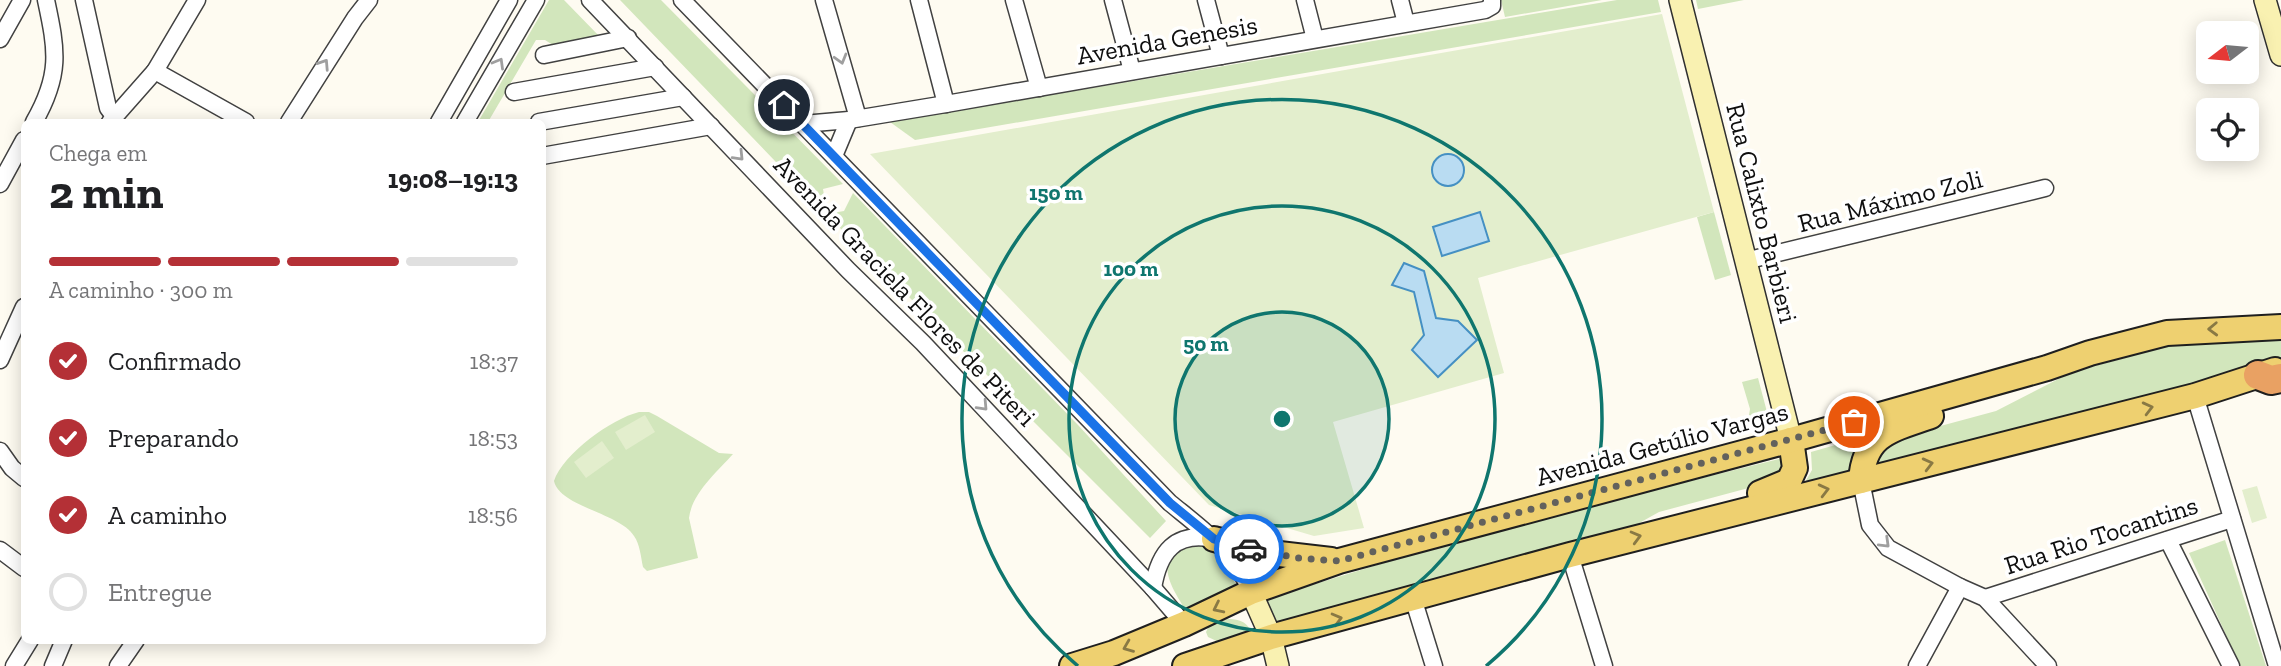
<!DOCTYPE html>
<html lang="pt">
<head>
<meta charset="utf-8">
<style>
  body { margin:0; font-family:"Zilla Slab",serif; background:#f2f2f2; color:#202124; height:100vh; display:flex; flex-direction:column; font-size:26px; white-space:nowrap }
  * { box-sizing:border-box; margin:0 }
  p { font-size:23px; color:#757577 }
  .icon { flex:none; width:38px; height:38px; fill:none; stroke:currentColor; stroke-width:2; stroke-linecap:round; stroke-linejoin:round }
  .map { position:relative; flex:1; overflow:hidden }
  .sheet { position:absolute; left:21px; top:119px; width:525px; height:525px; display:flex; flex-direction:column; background:#fff; border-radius:10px; box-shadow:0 4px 18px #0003 }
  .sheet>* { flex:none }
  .needle { width:46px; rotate:254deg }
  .fabs { position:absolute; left:2196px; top:21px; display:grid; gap:14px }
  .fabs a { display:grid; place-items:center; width:63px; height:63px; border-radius:10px; background:#fff; box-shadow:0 4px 18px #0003; font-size:35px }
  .pin { position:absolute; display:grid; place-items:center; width:60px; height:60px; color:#fff; margin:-30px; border:4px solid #fff; border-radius:50%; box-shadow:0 2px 7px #0007 }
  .courier { position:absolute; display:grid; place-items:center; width:70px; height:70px; margin:-35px; border:5px solid #1a73e8; border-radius:50%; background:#fff; color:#222; box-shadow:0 2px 9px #0007 }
  .headline em { font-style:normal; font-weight:800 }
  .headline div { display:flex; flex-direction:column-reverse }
  .headline { display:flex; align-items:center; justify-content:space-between; height:119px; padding:0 28px }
  h1 { font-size:46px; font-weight:800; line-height:52px }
  .bar { display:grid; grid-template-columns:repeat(4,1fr); gap:10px 7px; align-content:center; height:84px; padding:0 28px }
  .bar i { height:9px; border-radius:5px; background:#e0e0e0 }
  .bar .selected { background:#b43036 }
  .bar p { grid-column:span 4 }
  ol { padding:0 28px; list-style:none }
  li { display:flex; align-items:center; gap:21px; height:77px }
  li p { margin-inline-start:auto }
  li .icon { padding:7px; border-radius:50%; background:#b43036; color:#fff; stroke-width:4 }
  li:last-child { color:#757577 }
  li i { width:38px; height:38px; border:4px solid #e0e0e0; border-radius:50% }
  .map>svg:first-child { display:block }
  .green { fill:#d2e6bc }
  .pitch { fill:#e3eecd }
  .water { fill:#b9dcf2; stroke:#4590c3; stroke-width:2 }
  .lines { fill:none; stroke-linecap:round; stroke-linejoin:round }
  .street-casing { stroke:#414141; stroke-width:19 }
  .secondary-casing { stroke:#303030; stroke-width:24 }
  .primary-casing { stroke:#1f1f1f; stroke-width:28 }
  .highway-casing { stroke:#1f1f1f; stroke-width:32 }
  .street { stroke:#fff; stroke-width:16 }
  .secondary { stroke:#f9f1b1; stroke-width:21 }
  .primary { stroke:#eed070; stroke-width:24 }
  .highway { stroke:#e9a163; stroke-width:28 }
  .oneway { stroke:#9f9f9f }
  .oneway2 { stroke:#897944 }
  .done { stroke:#62615d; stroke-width:7; stroke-dasharray:0 12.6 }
  .route { stroke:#1a73e8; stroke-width:9 }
  .ring { fill:none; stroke:#0f766e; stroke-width:3.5 }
  .labels { text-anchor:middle; stroke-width:7; stroke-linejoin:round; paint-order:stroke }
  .street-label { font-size:26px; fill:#0e0e0e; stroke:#fff }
  .centre { fill:#0f766e; stroke:#fff; stroke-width:3.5 }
  .ring-label { font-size:21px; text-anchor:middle; font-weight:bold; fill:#0f766e; stroke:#fff; stroke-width:7; stroke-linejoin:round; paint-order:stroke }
</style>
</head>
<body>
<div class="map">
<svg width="2281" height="666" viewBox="0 0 2281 666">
  <rect width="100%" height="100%" fill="#fefbf1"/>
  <g class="green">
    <path d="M549 0H564L601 38 556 47 545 40H536L488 122H478Z"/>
    <path d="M620 0H661L843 184 823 189 827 214 844 211 853 193 1078 425 1166 521 1150 538 827 215Z"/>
    <path d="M1501 0H1602L1505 17Z"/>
    <path d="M1617 0H1658L1661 12 915 140 890 122Z"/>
    <path d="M1696 0H1744L1698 9Z"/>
    <path d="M1714 212 1731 275 1715 280 1697 217Z"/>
    <path d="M2195 339H2281V359L2154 399 1884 465 1878 462 1875 454 1885 441 1996 411 2072 372Z"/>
    <path d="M1758 378 1767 412 1743 418 1749 415 1750 409 1742 382Z"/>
    <path d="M639 412H649L657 416 719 453 733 454C717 472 692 493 689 518L698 558 647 571 643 567C641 558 640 544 634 536 620 513 560 507 554 481 563 454 611 419 639 412Z"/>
    <path d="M1860 438 1853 455 1854 471 1804 484 1812 470 1811 452Z"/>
    <path d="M1787 457 1785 470 1756 486 1659 512 1625 531 1275 626 1265 602 1279 595 1387 562 1617 499Z"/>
    <path d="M1196 538 1216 552 1237 586 1186 611C1177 595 1159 572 1172 554 1177 548 1189 542 1196 538Z"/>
    <path d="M2225 540 2266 666H2240L2189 553Z"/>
    <path d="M1227 619C1237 619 1248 621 1251 633L1223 644 1208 637 1206 632 1209 626Z"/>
  </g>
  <g class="pitch">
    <path d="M1662 14 1714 212 1478 278 1504 373 1333 422 1364 528 1314 536 1209 505 870 154Z"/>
    <path d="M645 415 655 432 626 450 615 432Z"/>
    <path d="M602 441 614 458 586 478 574 462Z"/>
    <path d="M2257 486 2267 518 2252 523 2242 490Z"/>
  </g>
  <g class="water">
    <circle cx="1448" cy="170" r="16"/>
    <path d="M1480 212 1489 241 1442 256 1433 227Z"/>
    <path d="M1404 263 1424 271 1436 318 1458 321 1477 340 1438 377 1412 350 1424 335 1414 292 1392 285Z"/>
  </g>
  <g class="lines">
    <g class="street-casing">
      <g id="street">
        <path d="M84 0 108 108 114 116"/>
        <path d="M590 0 848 270 923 343 1153 588 1184 624"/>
        <path d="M682 0 1170 503C1202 529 1235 552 1251 592"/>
        <path d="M824 0 858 118"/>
        <path d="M919 0 946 104"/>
        <path d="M1014 0 1039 88"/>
        <path d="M1113 0 1132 71"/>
        <path d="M1206 0 1221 56"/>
        <path d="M1305 0 1315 39"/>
        <path d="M1400 0 1406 23"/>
        <path d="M0 39 22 0"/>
        <path d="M544 55 628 38"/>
        <path d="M155 71 246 122"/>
        <path d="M514 92 655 67"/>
        <path d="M34 122C61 75 57 51 46 0"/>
        <path d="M110 122 155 71 197 0"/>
        <path d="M289 122 355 18 369 0"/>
        <path d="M439 122 509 0"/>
        <path d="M465 122 536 0"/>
        <path d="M539 122 683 97"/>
        <path d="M803 124 849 120 946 104 1485 10 1492 6V0"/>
        <path d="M542 156 711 126"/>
        <path d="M834 156 849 120"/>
        <path d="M0 184 24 140"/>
        <path d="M1745 261 2045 188"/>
        <path d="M0 360 24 307"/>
        <path d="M2195 396 2277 666"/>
        <path d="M0 451 12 468 24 478"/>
        <path d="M1861 481 1870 525 1888 548 1960 587 1985 598 2048 666"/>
        <path d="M2168 540 2231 666"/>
        <path d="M0 550 24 568"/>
        <path d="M1570 555 1604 666"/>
        <path d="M1153 588C1159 552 1175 531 1214 539"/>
        <path d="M1413 598 1434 666"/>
        <path d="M1985 598 2232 519"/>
        <path d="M14 666 30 640"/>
        <path d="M53 666 64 640"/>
        <path d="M118 666 136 640"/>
        <path d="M1917 666 1960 587"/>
      </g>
    </g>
    <g class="secondary-casing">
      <g id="secondary">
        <path d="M1680 0 1791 440"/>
        <path d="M2265 0 2281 55"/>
        <path d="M1251 592 1271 637 1278 666"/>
      </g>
    </g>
    <g class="primary-casing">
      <g id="primary">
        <path d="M1861 481C1864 433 1892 430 1931 416"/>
        <path d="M1760 493 1789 481 1795 468 1791 440"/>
        <path d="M1214 539 1263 552 1331 560"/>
        <path d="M1072 666 1114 653 1184 624 1251 592 1339 561 1791 440 2047 368 2090 353 2167 333 2281 327"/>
        <path d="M1185 666 1271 637 1570 555 2195 396 2275 370"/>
      </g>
    </g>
    <g class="highway-casing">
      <path id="highway" d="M2258 375 2271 380 2281 378"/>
    </g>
    <use href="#street" class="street"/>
    <use href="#secondary" class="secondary"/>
    <use href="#primary" class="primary"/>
    <use href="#highway" class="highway"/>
  </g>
  <defs><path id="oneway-chevron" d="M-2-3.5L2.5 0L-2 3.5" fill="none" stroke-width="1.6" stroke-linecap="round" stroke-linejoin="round" transform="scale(1.75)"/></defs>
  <g class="oneway">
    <use href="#oneway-chevron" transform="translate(841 59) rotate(74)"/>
    <use href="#oneway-chevron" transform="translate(499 63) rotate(-60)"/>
    <use href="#oneway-chevron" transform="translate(324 64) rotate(-57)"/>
    <use href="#oneway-chevron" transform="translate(739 156) rotate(46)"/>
    <use href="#oneway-chevron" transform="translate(983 406) rotate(47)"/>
    <use href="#oneway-chevron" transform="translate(1885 543) rotate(44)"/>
  </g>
  <g class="oneway2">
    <use href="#oneway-chevron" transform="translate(2213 329) rotate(178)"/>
    <use href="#oneway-chevron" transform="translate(2148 408) rotate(-14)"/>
    <use href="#oneway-chevron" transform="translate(1928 464) rotate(-14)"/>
    <use href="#oneway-chevron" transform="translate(1824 490) rotate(-14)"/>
    <use href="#oneway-chevron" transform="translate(1636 537) rotate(-15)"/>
    <use href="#oneway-chevron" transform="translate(1218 608) rotate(154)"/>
    <use href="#oneway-chevron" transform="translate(1337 619) rotate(-15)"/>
    <use href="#oneway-chevron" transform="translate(1128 647) rotate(158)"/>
  </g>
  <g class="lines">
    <path class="done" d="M1249 549 1298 558 1339 561 1854 422"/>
    <path class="route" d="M784 105 1170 503 1214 539 1249 549"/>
  </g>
  <circle cx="1282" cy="419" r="107" fill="#0f766e" fill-opacity=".12"/>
  <g class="ring">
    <circle cx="1282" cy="419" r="107"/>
    <circle cx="1282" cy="419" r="213"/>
    <path d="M1078 666A320 320 0 1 1 1486 666"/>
  </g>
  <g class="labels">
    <g class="street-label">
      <text transform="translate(1167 40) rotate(-10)" y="9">Avenida Genesis</text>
      <text transform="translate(1890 201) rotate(-14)" y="9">Rua Máximo Zoli</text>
      <text transform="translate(1762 213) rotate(76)" y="9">Rua Calixto Barbieri</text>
      <text transform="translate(905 291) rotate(46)" y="9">Avenida Graciela Flores de Piteri</text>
      <text transform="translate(1662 444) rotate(-15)" y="9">Avenida Getúlio Vargas</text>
      <text transform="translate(2101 535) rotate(-18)" y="9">Rua Rio Tocantins</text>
    </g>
  </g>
  <circle cx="1282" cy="419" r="10" class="centre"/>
  <g class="ring-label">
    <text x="1056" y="200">150 m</text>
    <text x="1131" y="276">100 m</text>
    <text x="1206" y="351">50 m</text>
  </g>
</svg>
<div class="fabs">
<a><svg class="needle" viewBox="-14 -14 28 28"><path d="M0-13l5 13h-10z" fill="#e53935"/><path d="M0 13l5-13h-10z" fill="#757577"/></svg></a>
<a><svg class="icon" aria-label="locate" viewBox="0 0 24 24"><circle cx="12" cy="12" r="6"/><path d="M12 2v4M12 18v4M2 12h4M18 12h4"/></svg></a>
</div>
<div class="pin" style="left:1854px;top:422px;background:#ea580c"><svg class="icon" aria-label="bag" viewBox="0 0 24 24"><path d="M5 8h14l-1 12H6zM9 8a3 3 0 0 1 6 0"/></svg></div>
<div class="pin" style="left:784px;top:105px;background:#1f2937"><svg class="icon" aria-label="home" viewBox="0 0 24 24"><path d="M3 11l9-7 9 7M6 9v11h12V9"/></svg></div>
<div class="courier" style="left:1249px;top:549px"><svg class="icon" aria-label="car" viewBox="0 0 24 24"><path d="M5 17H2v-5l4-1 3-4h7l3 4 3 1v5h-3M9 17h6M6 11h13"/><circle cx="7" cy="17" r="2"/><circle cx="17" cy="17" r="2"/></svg></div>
<section class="sheet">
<div class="headline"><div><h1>2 min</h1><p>Chega em</p></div><em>19:08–19:13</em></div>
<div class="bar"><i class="selected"></i><i class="selected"></i><i class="selected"></i><i></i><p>A caminho · 300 m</p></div>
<ol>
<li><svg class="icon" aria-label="check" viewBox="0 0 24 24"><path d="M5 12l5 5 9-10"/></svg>Confirmado<p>18:37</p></li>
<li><svg class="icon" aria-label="check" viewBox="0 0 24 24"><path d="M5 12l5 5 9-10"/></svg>Preparando<p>18:53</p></li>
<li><svg class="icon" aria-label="check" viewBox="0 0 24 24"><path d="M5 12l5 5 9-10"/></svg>A caminho<p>18:56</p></li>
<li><i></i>Entregue</li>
</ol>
</section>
</div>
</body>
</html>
